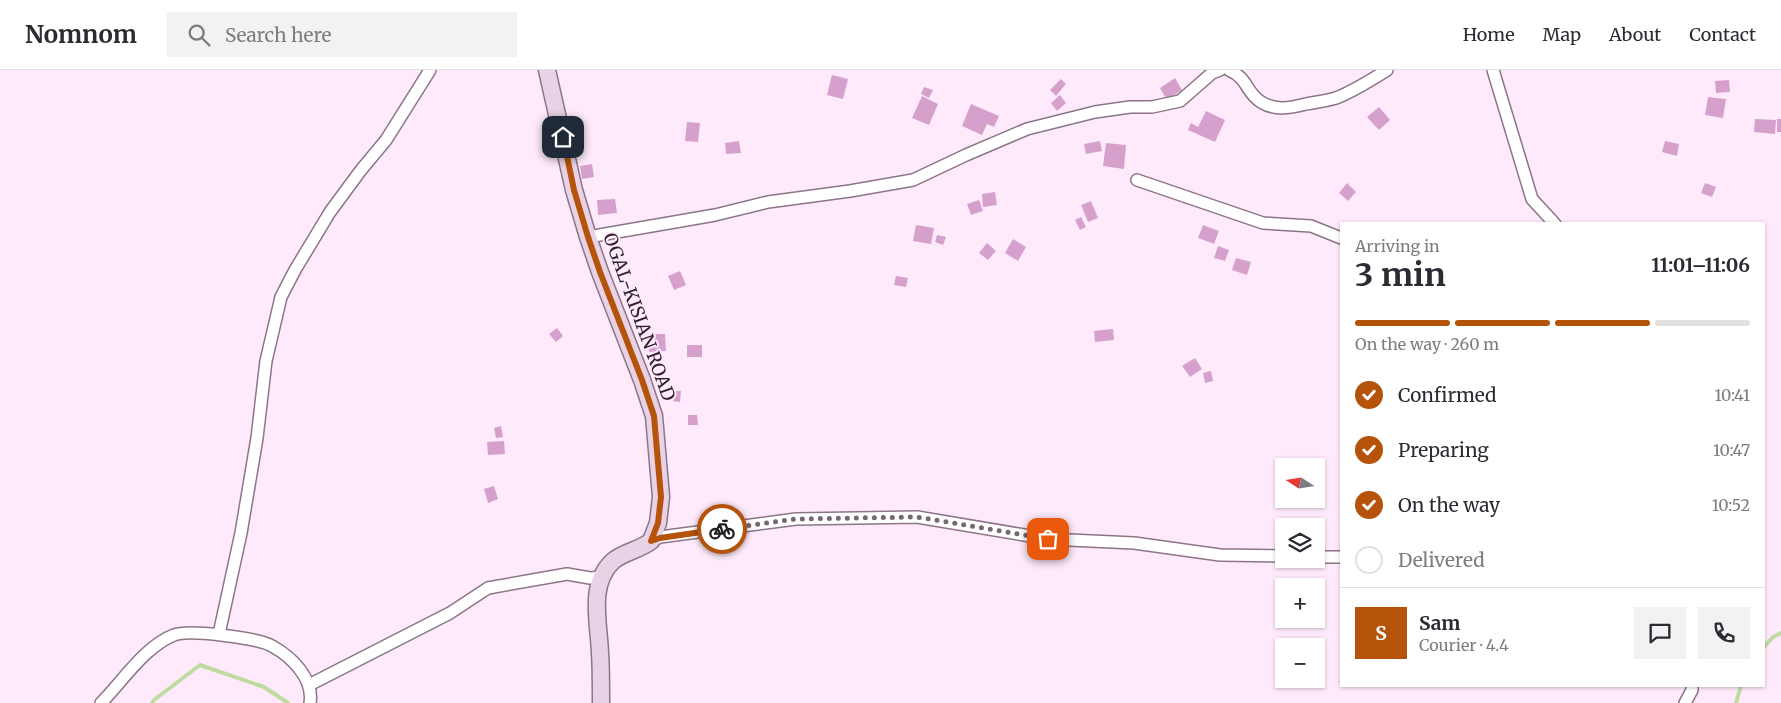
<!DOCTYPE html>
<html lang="en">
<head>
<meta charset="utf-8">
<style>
  body { margin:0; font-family:Merriweather,serif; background:#f2f2f3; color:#2b2b33; height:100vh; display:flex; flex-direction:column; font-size:19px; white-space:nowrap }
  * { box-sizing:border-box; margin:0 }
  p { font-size:16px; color:#7c7c81 }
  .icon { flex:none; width:28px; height:28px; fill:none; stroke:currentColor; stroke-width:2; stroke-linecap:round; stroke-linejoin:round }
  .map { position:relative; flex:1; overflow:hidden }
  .side { position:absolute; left:1340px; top:152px; width:425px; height:465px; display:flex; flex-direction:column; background:#fff; border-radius:0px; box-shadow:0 1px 4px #0004 }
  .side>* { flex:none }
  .needle { width:32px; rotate:282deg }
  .tools { position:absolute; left:1275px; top:388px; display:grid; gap:10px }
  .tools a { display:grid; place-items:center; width:50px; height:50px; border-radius:0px; background:#fff; box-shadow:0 1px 4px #0004; font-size:25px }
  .pin { position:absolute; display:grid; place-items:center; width:42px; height:42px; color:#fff; margin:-21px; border-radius:10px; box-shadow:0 2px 8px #0006 }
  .courier { position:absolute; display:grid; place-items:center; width:50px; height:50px; margin:-25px; border:4px solid #b45309; border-radius:50%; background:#fff; color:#222; box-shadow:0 1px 6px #0007 }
  .headline em { font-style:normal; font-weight:700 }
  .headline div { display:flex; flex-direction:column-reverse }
  .headline { display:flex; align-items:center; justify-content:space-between; height:85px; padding:0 15px }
  h1 { font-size:32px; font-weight:700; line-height:38px }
  .bar { display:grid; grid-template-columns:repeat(4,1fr); gap:8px 5px; align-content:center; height:60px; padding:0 15px }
  .bar i { height:6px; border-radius:4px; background:#e1e1e2 }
  .bar .selected { background:#b45309 }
  .bar p { grid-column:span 4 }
  .line { display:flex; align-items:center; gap:12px; padding:0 15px; border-top:1px solid #e1e1e2 }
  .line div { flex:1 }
  .round { display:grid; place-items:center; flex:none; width:52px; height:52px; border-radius:0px; background:#f2f2f3 }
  ol { padding:0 15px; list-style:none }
  li { display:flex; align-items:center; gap:15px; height:55px }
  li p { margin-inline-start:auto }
  li .icon { padding:5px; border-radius:50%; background:#b45309; color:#fff; stroke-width:4 }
  li:last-child { color:#7c7c81 }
  li i { width:28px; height:28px; border:2px solid #e1e1e2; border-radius:50% }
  header { display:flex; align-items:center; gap:30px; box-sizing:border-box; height:70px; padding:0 25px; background:#fff; border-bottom:1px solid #e1e1e2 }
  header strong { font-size:24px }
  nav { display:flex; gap:28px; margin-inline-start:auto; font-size:18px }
  .search { width:350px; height:45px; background:#f2f2f3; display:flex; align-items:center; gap:12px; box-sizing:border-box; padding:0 18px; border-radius:0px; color:#7c7c81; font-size:19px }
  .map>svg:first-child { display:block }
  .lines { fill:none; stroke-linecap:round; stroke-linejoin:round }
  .stream { stroke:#bedba1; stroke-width:4 }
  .building { fill:#d5a1cc }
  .street-casing { stroke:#8b7587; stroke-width:14 }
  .secondary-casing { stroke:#8b7587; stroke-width:19 }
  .street { stroke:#fff; stroke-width:11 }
  .secondary { stroke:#e9d1e6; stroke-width:16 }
  .done { stroke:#766873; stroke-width:5; stroke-dasharray:0 9 }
  .route { stroke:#b45309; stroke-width:6 }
  .labels { text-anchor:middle; stroke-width:4; stroke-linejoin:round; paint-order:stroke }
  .street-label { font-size:18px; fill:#2c222a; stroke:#ffeafb }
</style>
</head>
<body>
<header>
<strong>Nomnom</strong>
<div class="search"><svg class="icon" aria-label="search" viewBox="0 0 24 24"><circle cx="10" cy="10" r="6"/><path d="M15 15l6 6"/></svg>Search here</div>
<nav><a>Home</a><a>Map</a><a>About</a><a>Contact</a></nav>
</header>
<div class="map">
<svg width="1781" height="633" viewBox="0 0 1781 633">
  <rect width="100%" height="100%" fill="#ffeafb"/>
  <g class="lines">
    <g class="stream">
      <path d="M1764 577 1773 567 1781 563"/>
      <path d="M152 633 154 630 200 595 264 617 288 633"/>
      <path d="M1736 633 1741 616"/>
    </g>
  </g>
  <g class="building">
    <path d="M832 5 848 9 843 29 827 25Z"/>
    <path d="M1175 8 1182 20 1167 30 1160 18Z"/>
    <path d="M1061 9 1066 14 1056 26 1050 20Z"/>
    <path d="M1729 10 1730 22 1716 23 1715 11Z"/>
    <path d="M924 17 933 20 929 28 921 24Z"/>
    <path d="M1060 25 1066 33 1057 41 1051 33Z"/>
    <path d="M922 26 938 34 929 55 912 48Z"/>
    <path d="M1708 27 1726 29 1723 48 1705 45Z"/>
    <path d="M971 34 999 46 994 57 987 54 982 65 962 56Z"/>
    <path d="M1379 37 1390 50 1379 60 1367 47Z"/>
    <path d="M1206 41 1225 50 1215 72 1188 60 1191 53 1198 57Z"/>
    <path d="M1755 49 1776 50 1775 64 1754 62Z"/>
    <rect x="1777" y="49" width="4" height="13"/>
    <path d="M687 52 700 53 698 72 685 71Z"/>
    <path d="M739 71 741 83 726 84 725 73Z"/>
    <path d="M1100 71 1102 81 1086 84 1084 74Z"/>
    <path d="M1665 71 1679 74 1677 86 1662 82Z"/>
    <path d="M1106 73 1126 75 1124 99 1103 96Z"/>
    <path d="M592 94 594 107 582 109 580 96Z"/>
    <path d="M1347 113 1356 122 1348 131 1339 123Z"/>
    <path d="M1705 113 1716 117 1712 127 1701 123Z"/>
    <path d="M995 122 997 135 983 137 982 124Z"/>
    <path d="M615 129 617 143 598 145 597 130Z"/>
    <path d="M979 130 983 141 971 145 967 134Z"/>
    <path d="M1091 131 1098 148 1088 152 1081 135Z"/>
    <path d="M1081 147 1086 157 1080 160 1075 150Z"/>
    <path d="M916 155 934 158 931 174 913 171Z"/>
    <path d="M1203 155 1219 161 1214 174 1198 168Z"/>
    <path d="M937 165 946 167 943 175 935 172Z"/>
    <path d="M1013 169 1026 177 1018 191 1005 183Z"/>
    <path d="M987 173 996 181 988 190 979 183Z"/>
    <path d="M1218 176 1229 180 1225 191 1214 188Z"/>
    <path d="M1236 188 1251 192 1247 205 1232 200Z"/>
    <path d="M680 201 686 215 674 220 668 206Z"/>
    <path d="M896 206 908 208 906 217 894 215Z"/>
    <path d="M557 258 563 266 556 272 549 264Z"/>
    <path d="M1113 259 1114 270 1095 272 1094 261Z"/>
    <path d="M648 264H665L666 281 649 282Z"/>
    <rect x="687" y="275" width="15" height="12"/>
    <path d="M1195 288 1202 299 1190 307 1182 296Z"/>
    <path d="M1211 301 1213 311 1205 313 1203 303Z"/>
    <path d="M674 321H681L680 332 673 331Z"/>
    <path d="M688 345H697L698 355H688Z"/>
    <path d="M501 356 503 367 496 368 494 358Z"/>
    <path d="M504 371 505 384 488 385 487 372Z"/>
    <path d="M494 416 498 429 488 433 484 419Z"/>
  </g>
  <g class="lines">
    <g class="street-casing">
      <g id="street">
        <path d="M1229 0C1249 9 1245 22 1261 32 1275 41 1290 38 1306 34 1316 32 1326 31 1336 28 1354 21 1371 10 1387 0"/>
        <path d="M1493 0 1532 129 1555 154"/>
        <path d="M1137 110 1263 153 1311 156 1341 168"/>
        <path d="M588 167 715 145 768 132 850 121 913 110 966 85 1027 59 1095 42 1130 37H1152L1180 31 1212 3 1220 0"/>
        <path d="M651 471 660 467 796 449 917 447 1048 469 1134 473 1220 485 1284 486"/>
        <path d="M1316 487H1341"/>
        <path d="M219 564 241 463 257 368 266 291 281 227 295 200 330 142 361 100 386 70 430 0"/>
        <path d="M309 615 450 543 488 518 567 504 590 508 603 507"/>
        <path d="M101 633C122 612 145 576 174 565 188 559 258 568 272 576 292 587 314 609 310 633"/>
        <path d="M1685 633 1692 620V616"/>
      </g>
    </g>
    <g class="secondary-casing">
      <path id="secondary" d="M547 0 574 120 588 167 600 202 642 310 654 346 661 427 658 453 651 471C640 480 623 482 613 491 588 514 599 553 600 583 601 599 601 616 601 633"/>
    </g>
    <use href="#street" class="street"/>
    <use href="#secondary" class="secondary"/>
  </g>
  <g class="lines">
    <path class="done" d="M722 459 796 449 917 447 1048 469"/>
    <path class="route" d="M563 67 574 120 588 167 600 202 642 310 654 346 661 427 658 453 651 471 660 468 722 459"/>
  </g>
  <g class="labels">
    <g class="street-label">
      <text transform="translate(639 247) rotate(70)" y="6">OGAL-KISIAN ROAD</text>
    </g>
  </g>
</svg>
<div class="tools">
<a><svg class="needle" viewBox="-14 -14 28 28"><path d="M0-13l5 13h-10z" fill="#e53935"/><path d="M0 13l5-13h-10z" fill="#7c7c81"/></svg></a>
<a><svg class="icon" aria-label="layers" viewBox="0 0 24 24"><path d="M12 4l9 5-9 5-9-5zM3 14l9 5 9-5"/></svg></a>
<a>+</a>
<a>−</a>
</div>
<div class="pin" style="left:1048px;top:469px;background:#ea580c"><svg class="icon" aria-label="bag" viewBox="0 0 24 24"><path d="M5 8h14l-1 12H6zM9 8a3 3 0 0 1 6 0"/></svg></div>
<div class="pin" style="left:563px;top:67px;background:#1f2937"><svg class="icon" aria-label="home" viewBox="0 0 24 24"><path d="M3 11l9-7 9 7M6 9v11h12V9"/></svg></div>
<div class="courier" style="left:722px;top:459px"><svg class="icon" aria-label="bike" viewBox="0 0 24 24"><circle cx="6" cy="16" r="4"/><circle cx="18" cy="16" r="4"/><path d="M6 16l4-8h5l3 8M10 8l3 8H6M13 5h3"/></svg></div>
<section class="side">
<div class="headline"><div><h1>3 min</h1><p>Arriving in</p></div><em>11:01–11:06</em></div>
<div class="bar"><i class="selected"></i><i class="selected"></i><i class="selected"></i><i></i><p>On the way · 260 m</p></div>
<ol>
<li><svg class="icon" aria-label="check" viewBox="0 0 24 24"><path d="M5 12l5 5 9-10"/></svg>Confirmed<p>10:41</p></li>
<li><svg class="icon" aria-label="check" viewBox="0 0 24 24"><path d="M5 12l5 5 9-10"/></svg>Preparing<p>10:47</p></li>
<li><svg class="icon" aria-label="check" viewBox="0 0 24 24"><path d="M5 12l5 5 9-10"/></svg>On the way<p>10:52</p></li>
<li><i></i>Delivered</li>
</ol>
<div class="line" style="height:90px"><b class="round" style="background:#b45309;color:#fff">S</b><div><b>Sam</b><p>Courier · 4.4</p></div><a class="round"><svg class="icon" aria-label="chat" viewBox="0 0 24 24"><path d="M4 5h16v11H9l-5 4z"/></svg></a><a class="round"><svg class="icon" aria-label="phone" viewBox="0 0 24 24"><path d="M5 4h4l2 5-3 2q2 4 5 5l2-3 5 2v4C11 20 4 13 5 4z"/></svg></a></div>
</section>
</div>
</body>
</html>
